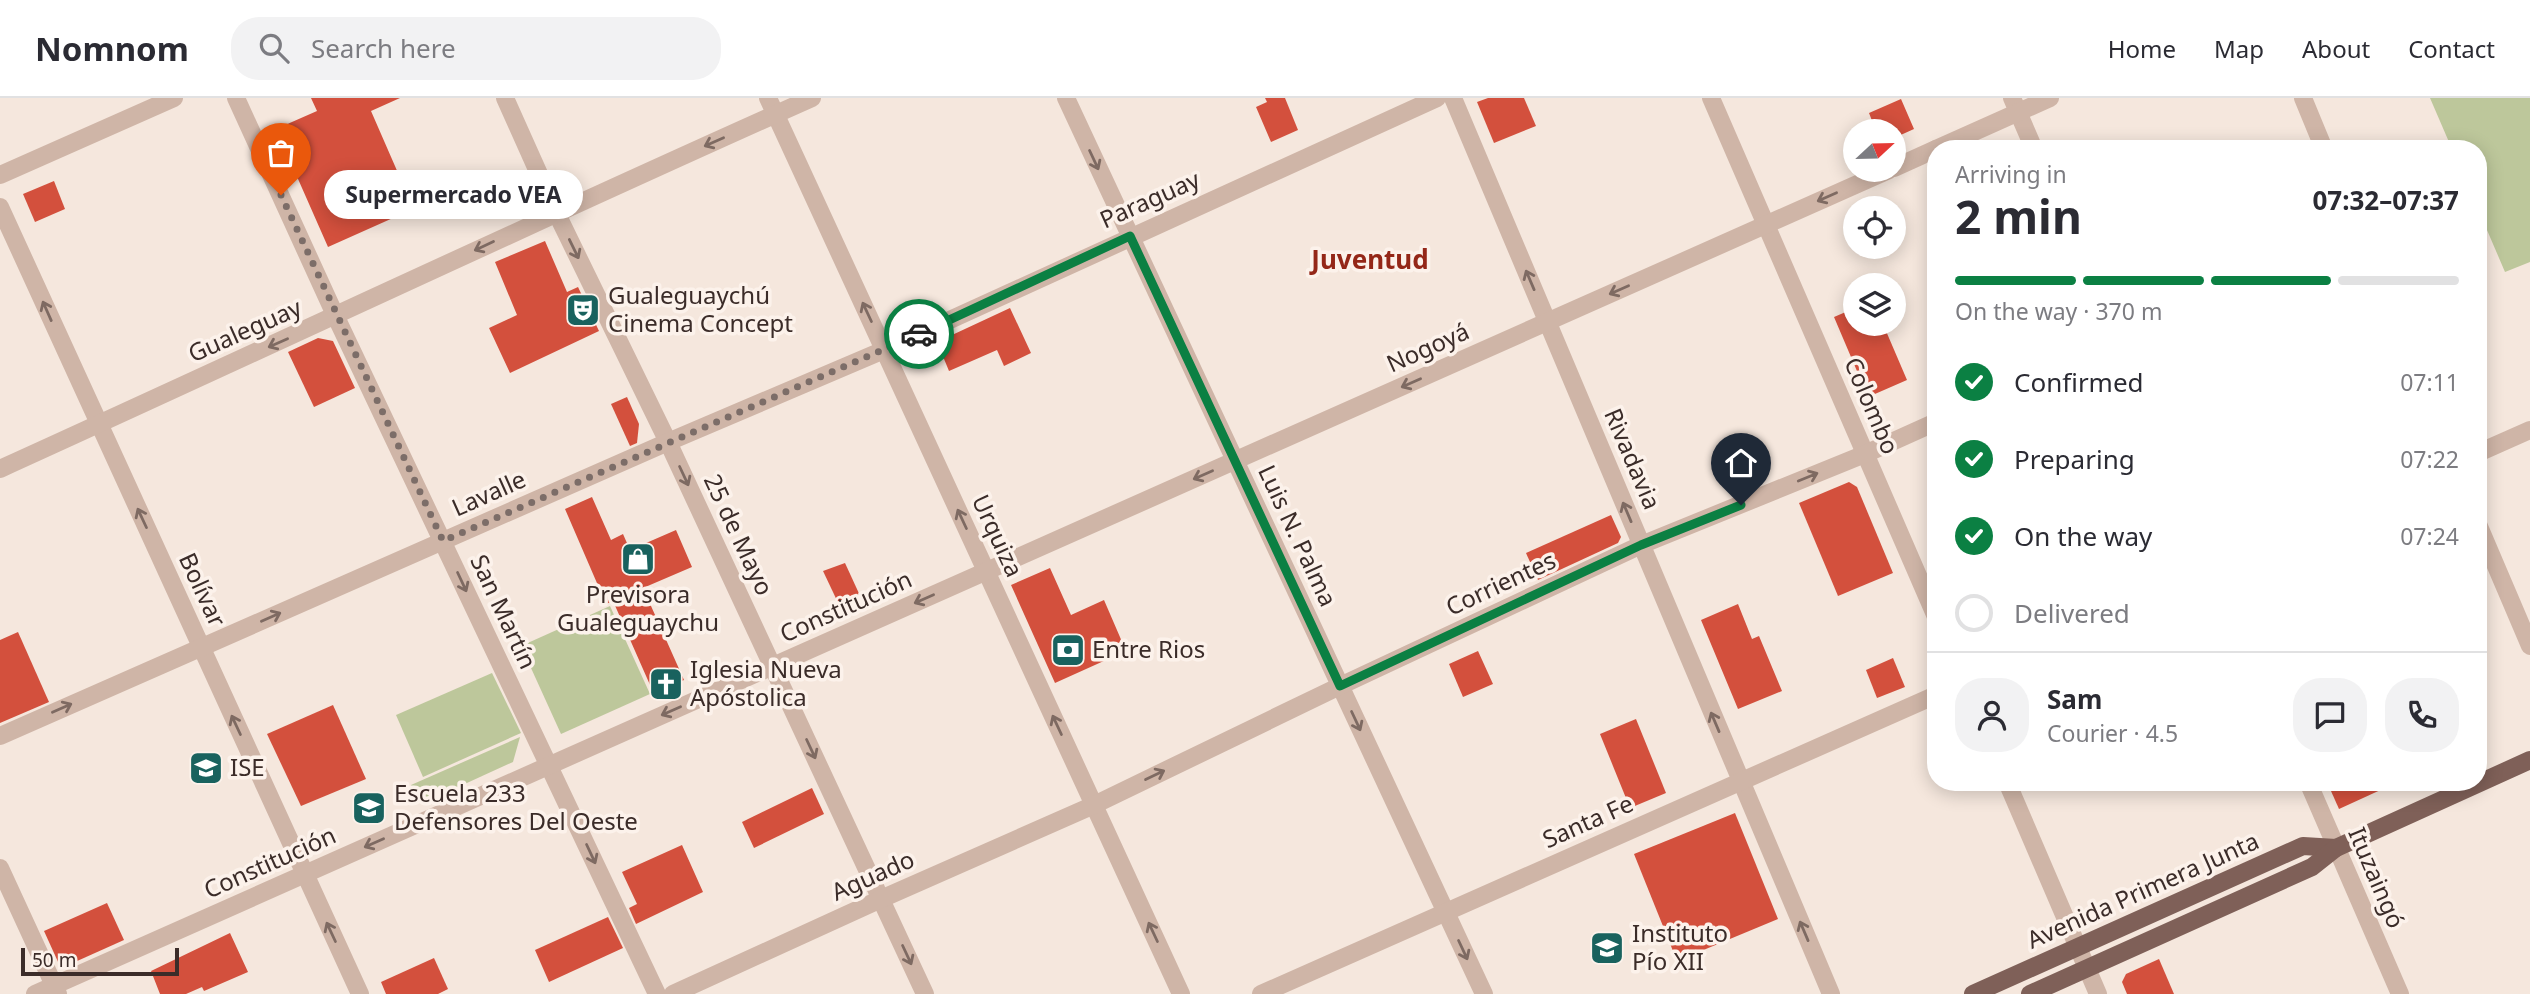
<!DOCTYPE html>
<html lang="en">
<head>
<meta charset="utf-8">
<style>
  body { margin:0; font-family:"Noto Sans",sans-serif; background:#f2f2f3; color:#2b2b33; height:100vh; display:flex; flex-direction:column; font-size:26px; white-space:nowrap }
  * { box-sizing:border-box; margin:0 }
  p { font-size:23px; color:#7c7c81 }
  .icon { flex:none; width:38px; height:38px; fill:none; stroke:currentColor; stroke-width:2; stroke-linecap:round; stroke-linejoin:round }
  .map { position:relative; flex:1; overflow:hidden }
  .side { position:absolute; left:1927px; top:42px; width:560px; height:651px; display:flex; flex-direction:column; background:#fff; border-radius:28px; box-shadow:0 4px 18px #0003 }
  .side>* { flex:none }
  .needle { width:46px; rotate:68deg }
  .controls { position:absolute; left:1843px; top:21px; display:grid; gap:14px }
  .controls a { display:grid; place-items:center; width:63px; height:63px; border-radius:50%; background:#fff; box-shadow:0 4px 18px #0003; font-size:35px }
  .scale { position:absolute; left:21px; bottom:18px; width:158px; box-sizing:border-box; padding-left:7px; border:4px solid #3b2c29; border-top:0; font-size:19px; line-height:24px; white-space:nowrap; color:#3b2c29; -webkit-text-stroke:5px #fcf2eb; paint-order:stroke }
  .pin { position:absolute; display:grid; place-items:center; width:60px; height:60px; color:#fff; margin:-72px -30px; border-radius:50% 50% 50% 0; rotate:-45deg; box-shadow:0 0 7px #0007 }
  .pin .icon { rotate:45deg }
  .courier { position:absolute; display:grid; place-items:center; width:70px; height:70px; margin:-35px; border:5px solid #0b8043; border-radius:50%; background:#fff; color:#222; box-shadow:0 2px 9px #0007 }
  .bubble { position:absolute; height:49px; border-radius:24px; background:#fff; box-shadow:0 4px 18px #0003; font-size:23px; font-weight:700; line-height:49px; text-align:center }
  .summary em { font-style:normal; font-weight:700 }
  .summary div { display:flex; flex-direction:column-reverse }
  .summary { display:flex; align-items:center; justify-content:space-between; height:119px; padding:0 28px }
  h1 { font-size:46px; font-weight:700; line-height:52px }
  .bar { display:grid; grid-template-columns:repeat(4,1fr); gap:10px 7px; align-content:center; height:84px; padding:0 28px }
  .bar i { height:9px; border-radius:5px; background:#e1e1e2 }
  .bar .on { background:#0b8043 }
  .bar p { grid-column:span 4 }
  .line { display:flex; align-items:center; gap:18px; padding:0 28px; border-top:2px solid #e1e1e2 }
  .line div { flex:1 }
  .round { display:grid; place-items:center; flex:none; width:74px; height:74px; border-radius:28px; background:#f2f2f3 }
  ol { padding:0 28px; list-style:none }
  li { display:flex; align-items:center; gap:21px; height:77px }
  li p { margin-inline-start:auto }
  li .icon { padding:7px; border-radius:50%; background:#0b8043; color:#fff; stroke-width:4 }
  li:last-child { color:#7c7c81 }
  li i { width:38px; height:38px; border:4px solid #e1e1e2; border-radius:50% }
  header { display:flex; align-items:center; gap:42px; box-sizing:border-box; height:98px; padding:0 35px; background:#fff; border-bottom:2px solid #e1e1e2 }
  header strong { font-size:33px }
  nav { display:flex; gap:38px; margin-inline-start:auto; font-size:24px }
  .search { width:490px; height:63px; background:#f2f2f3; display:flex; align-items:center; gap:18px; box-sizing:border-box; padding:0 24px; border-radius:28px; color:#7c7c81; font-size:26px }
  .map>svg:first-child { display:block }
  .green { fill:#bdc79b }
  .building { fill:#d3503d }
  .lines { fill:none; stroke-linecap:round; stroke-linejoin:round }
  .minor { stroke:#cfb5a7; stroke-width:18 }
  .major { stroke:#7f6058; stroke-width:18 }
  .oneway { stroke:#7e6a62 }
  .done { stroke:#7c6d68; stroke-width:7; stroke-dasharray:0 12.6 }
  .route { stroke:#0b8043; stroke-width:9 }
  .labels { text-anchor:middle; stroke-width:7; stroke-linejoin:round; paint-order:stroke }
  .street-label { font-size:24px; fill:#3b2c29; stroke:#fcf2eb }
  .poi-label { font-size:24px; fill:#3b2c29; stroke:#fcf2eb; text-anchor:start }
  .neighbourhood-label { font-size:26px; font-weight:bold; fill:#942718; stroke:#fcf2eb }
</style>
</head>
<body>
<header>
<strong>Nomnom</strong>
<div class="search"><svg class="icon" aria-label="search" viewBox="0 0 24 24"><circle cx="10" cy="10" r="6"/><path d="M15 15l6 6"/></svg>Search here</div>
<nav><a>Home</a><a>Map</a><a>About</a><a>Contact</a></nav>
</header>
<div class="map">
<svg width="2530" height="896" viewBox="0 0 2530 896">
  <rect width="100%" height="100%" fill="#f5e7dd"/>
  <g class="green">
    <path d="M2430 0H2530V164L2505 174 2478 111V51H2452Z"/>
    <path d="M610 508 650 596 561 636 521 548Z"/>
    <path d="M492 575 521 635 423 679 396 617Z"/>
    <path d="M520 639 513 664 421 706 411 687Z"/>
  </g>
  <g class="building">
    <path d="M311 0H400L371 13 405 91 431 79 440 99 328 149 276 31 317 13Z"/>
    <path d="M1265 0H1285L1298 32 1271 44 1256 9 1267 4Z"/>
    <path d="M1488 0H1524L1536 28 1494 45 1477 4Z"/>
    <path d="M1901 1 1914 31 1894 40V33H1876L1869 15Z"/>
    <path d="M54 83 65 111 35 124 23 96Z"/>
    <path d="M545 143 567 194 578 189 599 233 510 275 489 230 517 217 495 164Z"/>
    <path d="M1010 210 1031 255 1004 268 997 252 949 273 937 244Z"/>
    <path d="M1855 210V226H1883L1907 282 1868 299 1834 219Z"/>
    <path d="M318 240 333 243 355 290 314 309 288 254Z"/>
    <path d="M627 299 639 326 637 345 630 348 611 306Z"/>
    <path d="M1849 384 1857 389 1893 475 1838 498 1799 405Z"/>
    <path d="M592 399 611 442 623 436 630 452 676 432 692 469 643 490 684 582 654 596 613 503 606 506 565 411Z"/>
    <path d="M1611 417 1621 439 1618 445 1538 482 1526 455Z"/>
    <path d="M845 465 862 502 841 511 823 473Z"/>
    <path d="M1050 470 1071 517 1104 502 1126 553 1055 585 1011 487Z"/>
    <path d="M1738 506 1752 541 1759 538 1782 593 1738 611 1701 522Z"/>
    <path d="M18 534 49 604 0 625V542Z"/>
    <path d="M1478 553 1493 586 1463 599 1449 566Z"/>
    <path d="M1893 560 1905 589 1877 600 1866 572Z"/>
    <path d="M333 607 366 681 301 708 267 636Z"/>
    <path d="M1636 621 1666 695 1630 710 1600 636Z"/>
    <path d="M2327 684H2398L2339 711Z"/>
    <path d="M812 690 824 716 754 750 742 724Z"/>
    <path d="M1735 715 1778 821 1677 863 1634 756Z"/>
    <path d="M682 747 703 794 636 826 629 810 637 806 622 774Z"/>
    <path d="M107 805 124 842 66 868 59 866 44 833Z"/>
    <path d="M608 819 623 850 549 884 535 852Z"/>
    <path d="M230 835 248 874 204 893 202 889 186 896H160L151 873Z"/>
    <path d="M434 860 448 891 438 896H386L381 884Z"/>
    <path d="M2159 861 2174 896H2127L2122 884 2126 876Z"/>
  </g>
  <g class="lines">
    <g class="minor">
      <path d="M236 0 336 219 657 896"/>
      <path d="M505 0 556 114 668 344 925 896"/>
      <path d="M768 0 1181 896"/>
      <path d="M1066 0 1484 896"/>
      <path d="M1453 0 1831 896"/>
      <path d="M1711 0 1936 519"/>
      <path d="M2012 0 2034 51"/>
      <path d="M2303 0 2324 51"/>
      <path d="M1936 51 2050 0"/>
      <path d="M1894 70 1936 51"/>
      <path d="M0 77 174 0"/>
      <path d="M0 109 360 896"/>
      <path d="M2478 355 2530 332"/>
      <path d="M0 371C271 248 540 121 812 0"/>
      <path d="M2478 426 2530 548"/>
      <path d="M0 638 668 344 884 252 1437 0"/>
      <path d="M2007 684 2098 896"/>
      <path d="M2308 684 2400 896"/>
      <path d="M0 770 58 896"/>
      <path d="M35 896 1889 72"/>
      <path d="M673 896 881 801 1094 707 1340 588 1641 447 1865 356 1936 324"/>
      <path d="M1261 896 1936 597"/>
    </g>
    <g class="major">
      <path d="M1973 896 2303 748 2336 750"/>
      <path d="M2030 896 2312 769 2336 750 2530 662"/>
    </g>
  </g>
  <defs><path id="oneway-shaft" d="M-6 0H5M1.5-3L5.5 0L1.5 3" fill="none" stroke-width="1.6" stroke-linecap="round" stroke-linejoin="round" transform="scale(1.75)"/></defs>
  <g class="oneway">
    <use href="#oneway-shaft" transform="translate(714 44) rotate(156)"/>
    <use href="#oneway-shaft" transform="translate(1094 62) rotate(65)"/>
    <use href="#oneway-shaft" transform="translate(1827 99) rotate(156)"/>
    <use href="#oneway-shaft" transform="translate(484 148) rotate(155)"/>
    <use href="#oneway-shaft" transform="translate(574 151) rotate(64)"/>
    <use href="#oneway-shaft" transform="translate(1530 182) rotate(-113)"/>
    <use href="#oneway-shaft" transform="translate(1619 192) rotate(156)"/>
    <use href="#oneway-shaft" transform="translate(47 213) rotate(-114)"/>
    <use href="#oneway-shaft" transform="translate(867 214) rotate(-115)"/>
    <use href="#oneway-shaft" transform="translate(278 245) rotate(156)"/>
    <use href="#oneway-shaft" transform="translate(1411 285) rotate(156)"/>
    <use href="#oneway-shaft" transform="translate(1203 377) rotate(156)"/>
    <use href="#oneway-shaft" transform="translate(684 378) rotate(65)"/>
    <use href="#oneway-shaft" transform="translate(1808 379) rotate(-22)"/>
    <use href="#oneway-shaft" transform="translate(1627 414) rotate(-113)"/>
    <use href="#oneway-shaft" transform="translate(142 420) rotate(-115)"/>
    <use href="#oneway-shaft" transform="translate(962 421) rotate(-115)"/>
    <use href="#oneway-shaft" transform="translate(462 484) rotate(65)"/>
    <use href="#oneway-shaft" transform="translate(924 501) rotate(156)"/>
    <use href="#oneway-shaft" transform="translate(271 519) rotate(-24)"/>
    <use href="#oneway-shaft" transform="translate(62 610) rotate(-24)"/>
    <use href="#oneway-shaft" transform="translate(671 613) rotate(156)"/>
    <use href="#oneway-shaft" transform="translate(1356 623) rotate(65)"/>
    <use href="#oneway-shaft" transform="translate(1715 624) rotate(-113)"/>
    <use href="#oneway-shaft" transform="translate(236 627) rotate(-115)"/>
    <use href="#oneway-shaft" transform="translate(1057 627) rotate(-115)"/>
    <use href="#oneway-shaft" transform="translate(811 651) rotate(65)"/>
    <use href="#oneway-shaft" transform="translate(1155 677) rotate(-26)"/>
    <use href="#oneway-shaft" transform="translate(374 745) rotate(156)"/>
    <use href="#oneway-shaft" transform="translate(591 756) rotate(65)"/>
    <use href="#oneway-shaft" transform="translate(1804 833) rotate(-113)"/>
    <use href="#oneway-shaft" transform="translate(331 834) rotate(-115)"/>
    <use href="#oneway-shaft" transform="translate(1153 834) rotate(-115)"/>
    <use href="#oneway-shaft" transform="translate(1463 852) rotate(65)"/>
    <use href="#oneway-shaft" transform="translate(907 857) rotate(65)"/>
  </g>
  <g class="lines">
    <path class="done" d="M281 97 443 443 919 236"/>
    <path class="route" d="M919 236 1130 138 1340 588 1641 447 1741 407"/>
  </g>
  <defs>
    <g id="theatre-square" transform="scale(1.75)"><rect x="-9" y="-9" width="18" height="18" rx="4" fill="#19625e" stroke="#fcf2eb"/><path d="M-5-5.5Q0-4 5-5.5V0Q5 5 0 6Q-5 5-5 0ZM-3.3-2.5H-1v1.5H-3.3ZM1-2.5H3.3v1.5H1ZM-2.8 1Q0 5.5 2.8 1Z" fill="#fff"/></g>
    <g id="shop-square" transform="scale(1.75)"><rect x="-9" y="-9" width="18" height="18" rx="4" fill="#19625e" stroke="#fcf2eb"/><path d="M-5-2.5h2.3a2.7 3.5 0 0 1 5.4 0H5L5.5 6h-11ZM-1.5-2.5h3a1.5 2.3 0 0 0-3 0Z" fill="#fff"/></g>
    <g id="bank-square" transform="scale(1.75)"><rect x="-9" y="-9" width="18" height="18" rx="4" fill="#19625e" stroke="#fcf2eb"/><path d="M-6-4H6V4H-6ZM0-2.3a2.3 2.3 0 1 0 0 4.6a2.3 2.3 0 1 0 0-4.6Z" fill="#fff"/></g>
    <g id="church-square" transform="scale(1.75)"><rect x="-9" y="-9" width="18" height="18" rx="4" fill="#19625e" stroke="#fcf2eb"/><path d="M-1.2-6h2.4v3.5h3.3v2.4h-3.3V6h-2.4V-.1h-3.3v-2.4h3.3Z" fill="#fff"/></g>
    <g id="university-square" transform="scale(1.75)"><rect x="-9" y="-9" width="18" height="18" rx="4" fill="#19625e" stroke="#fcf2eb"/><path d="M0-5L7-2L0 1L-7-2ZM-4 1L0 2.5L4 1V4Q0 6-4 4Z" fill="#fff"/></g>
    <g id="school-square" transform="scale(1.75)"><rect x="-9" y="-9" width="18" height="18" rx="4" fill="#19625e" stroke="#fcf2eb"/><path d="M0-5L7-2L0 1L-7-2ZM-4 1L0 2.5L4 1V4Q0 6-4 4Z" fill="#fff"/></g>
  </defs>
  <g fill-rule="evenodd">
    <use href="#theatre-square" x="583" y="212"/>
    <use href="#shop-square" x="638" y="461"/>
    <use href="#bank-square" x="1068" y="552"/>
    <use href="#church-square" x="666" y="586"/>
    <use href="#university-square" x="206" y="670"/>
    <use href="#school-square" x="369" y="710"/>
    <use href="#school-square" x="1607" y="850"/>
  </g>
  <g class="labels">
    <g class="street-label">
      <text transform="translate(1150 102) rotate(-24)" y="8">Paraguay</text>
      <text transform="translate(245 233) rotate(-24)" y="8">Gualeguay</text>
      <text transform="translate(1428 250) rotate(-24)" y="8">Nogoyá</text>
      <text transform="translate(1871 308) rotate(67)" y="8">Colombo</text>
      <text transform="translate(1632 361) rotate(67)" y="8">Rivadavia</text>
      <text transform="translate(489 396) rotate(-24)" y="8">Lavalle</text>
      <text transform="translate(738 437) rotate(65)" y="8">25 de Mayo</text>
      <text transform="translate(997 438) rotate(65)" y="8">Urquiza</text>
      <text transform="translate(1297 438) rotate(65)" y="8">Luis N. Palma</text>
      <text transform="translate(1501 486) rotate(-25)" y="8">Corrientes</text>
      <text transform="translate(202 492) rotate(65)" y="8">Bolívar</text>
      <text transform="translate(846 509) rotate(-24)" y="8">Constitución</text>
      <text transform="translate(503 514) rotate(65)" y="8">San Martín</text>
      <text transform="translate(1588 724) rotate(-24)" y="8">Santa Fe</text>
      <text transform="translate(270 765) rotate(-24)" y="8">Constitución</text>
      <text transform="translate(873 778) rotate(-24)" y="8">Aguado</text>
      <text transform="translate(2376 780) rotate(67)" y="8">Ituzaingó</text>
      <text transform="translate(2143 793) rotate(-24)" y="8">Avenida Primera Junta</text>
    </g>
    <g class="poi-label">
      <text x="608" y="206">Gualeguaychú<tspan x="608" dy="28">Cinema Concept</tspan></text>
      <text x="638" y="505" text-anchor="middle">Previsora<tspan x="638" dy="28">Gualeguaychu</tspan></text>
      <text x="1092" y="560">Entre Rios</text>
      <text x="690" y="580">Iglesia Nueva<tspan x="690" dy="28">Apóstolica</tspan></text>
      <text x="230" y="678">ISE</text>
      <text x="394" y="704">Escuela 233<tspan x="394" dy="28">Defensores Del Oeste</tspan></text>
      <text x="1632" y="844">Instituto<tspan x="1632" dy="28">Pío XII</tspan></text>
    </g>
    <g class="neighbourhood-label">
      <text x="1370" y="171">Juventud</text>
    </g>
  </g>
</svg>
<div class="controls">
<a><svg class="needle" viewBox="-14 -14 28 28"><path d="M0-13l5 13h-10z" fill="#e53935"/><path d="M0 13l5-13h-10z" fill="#7c7c81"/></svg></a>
<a><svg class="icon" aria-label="locate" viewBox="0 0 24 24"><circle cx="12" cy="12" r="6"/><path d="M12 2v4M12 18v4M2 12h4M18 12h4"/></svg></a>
<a><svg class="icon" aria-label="layers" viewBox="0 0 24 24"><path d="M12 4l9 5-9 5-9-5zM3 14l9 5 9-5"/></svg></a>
</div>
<div class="scale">50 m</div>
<div class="pin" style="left:281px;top:97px;background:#ea580c"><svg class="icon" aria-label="bag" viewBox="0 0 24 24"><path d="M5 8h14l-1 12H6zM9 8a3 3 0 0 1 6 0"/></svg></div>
<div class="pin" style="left:1741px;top:407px;background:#1f2937"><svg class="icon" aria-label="home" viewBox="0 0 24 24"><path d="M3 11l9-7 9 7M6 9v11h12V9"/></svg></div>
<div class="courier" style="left:919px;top:236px"><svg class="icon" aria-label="car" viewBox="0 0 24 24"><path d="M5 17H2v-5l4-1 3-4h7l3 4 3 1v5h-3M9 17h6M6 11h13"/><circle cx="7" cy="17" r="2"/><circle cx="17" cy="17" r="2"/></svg></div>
<div class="bubble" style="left:324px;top:72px;width:259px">Supermercado VEA</div>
<section class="side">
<div class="summary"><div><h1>2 min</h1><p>Arriving in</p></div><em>07:32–07:37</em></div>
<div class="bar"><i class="on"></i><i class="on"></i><i class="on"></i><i></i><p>On the way · 370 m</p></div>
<ol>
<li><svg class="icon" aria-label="check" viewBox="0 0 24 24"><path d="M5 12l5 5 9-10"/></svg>Confirmed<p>07:11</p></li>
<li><svg class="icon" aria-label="check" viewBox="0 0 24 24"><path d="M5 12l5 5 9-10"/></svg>Preparing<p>07:22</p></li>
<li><svg class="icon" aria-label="check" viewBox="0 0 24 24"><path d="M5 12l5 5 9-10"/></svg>On the way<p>07:24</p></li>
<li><i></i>Delivered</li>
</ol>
<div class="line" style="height:126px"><a class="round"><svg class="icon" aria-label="person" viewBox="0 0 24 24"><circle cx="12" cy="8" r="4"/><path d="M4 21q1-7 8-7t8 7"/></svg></a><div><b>Sam</b><p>Courier · 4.5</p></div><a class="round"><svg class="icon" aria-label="chat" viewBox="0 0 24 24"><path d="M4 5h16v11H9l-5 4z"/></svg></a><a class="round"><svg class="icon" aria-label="phone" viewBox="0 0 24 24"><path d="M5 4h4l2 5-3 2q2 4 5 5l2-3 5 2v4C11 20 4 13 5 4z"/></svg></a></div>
</section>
</div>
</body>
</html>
